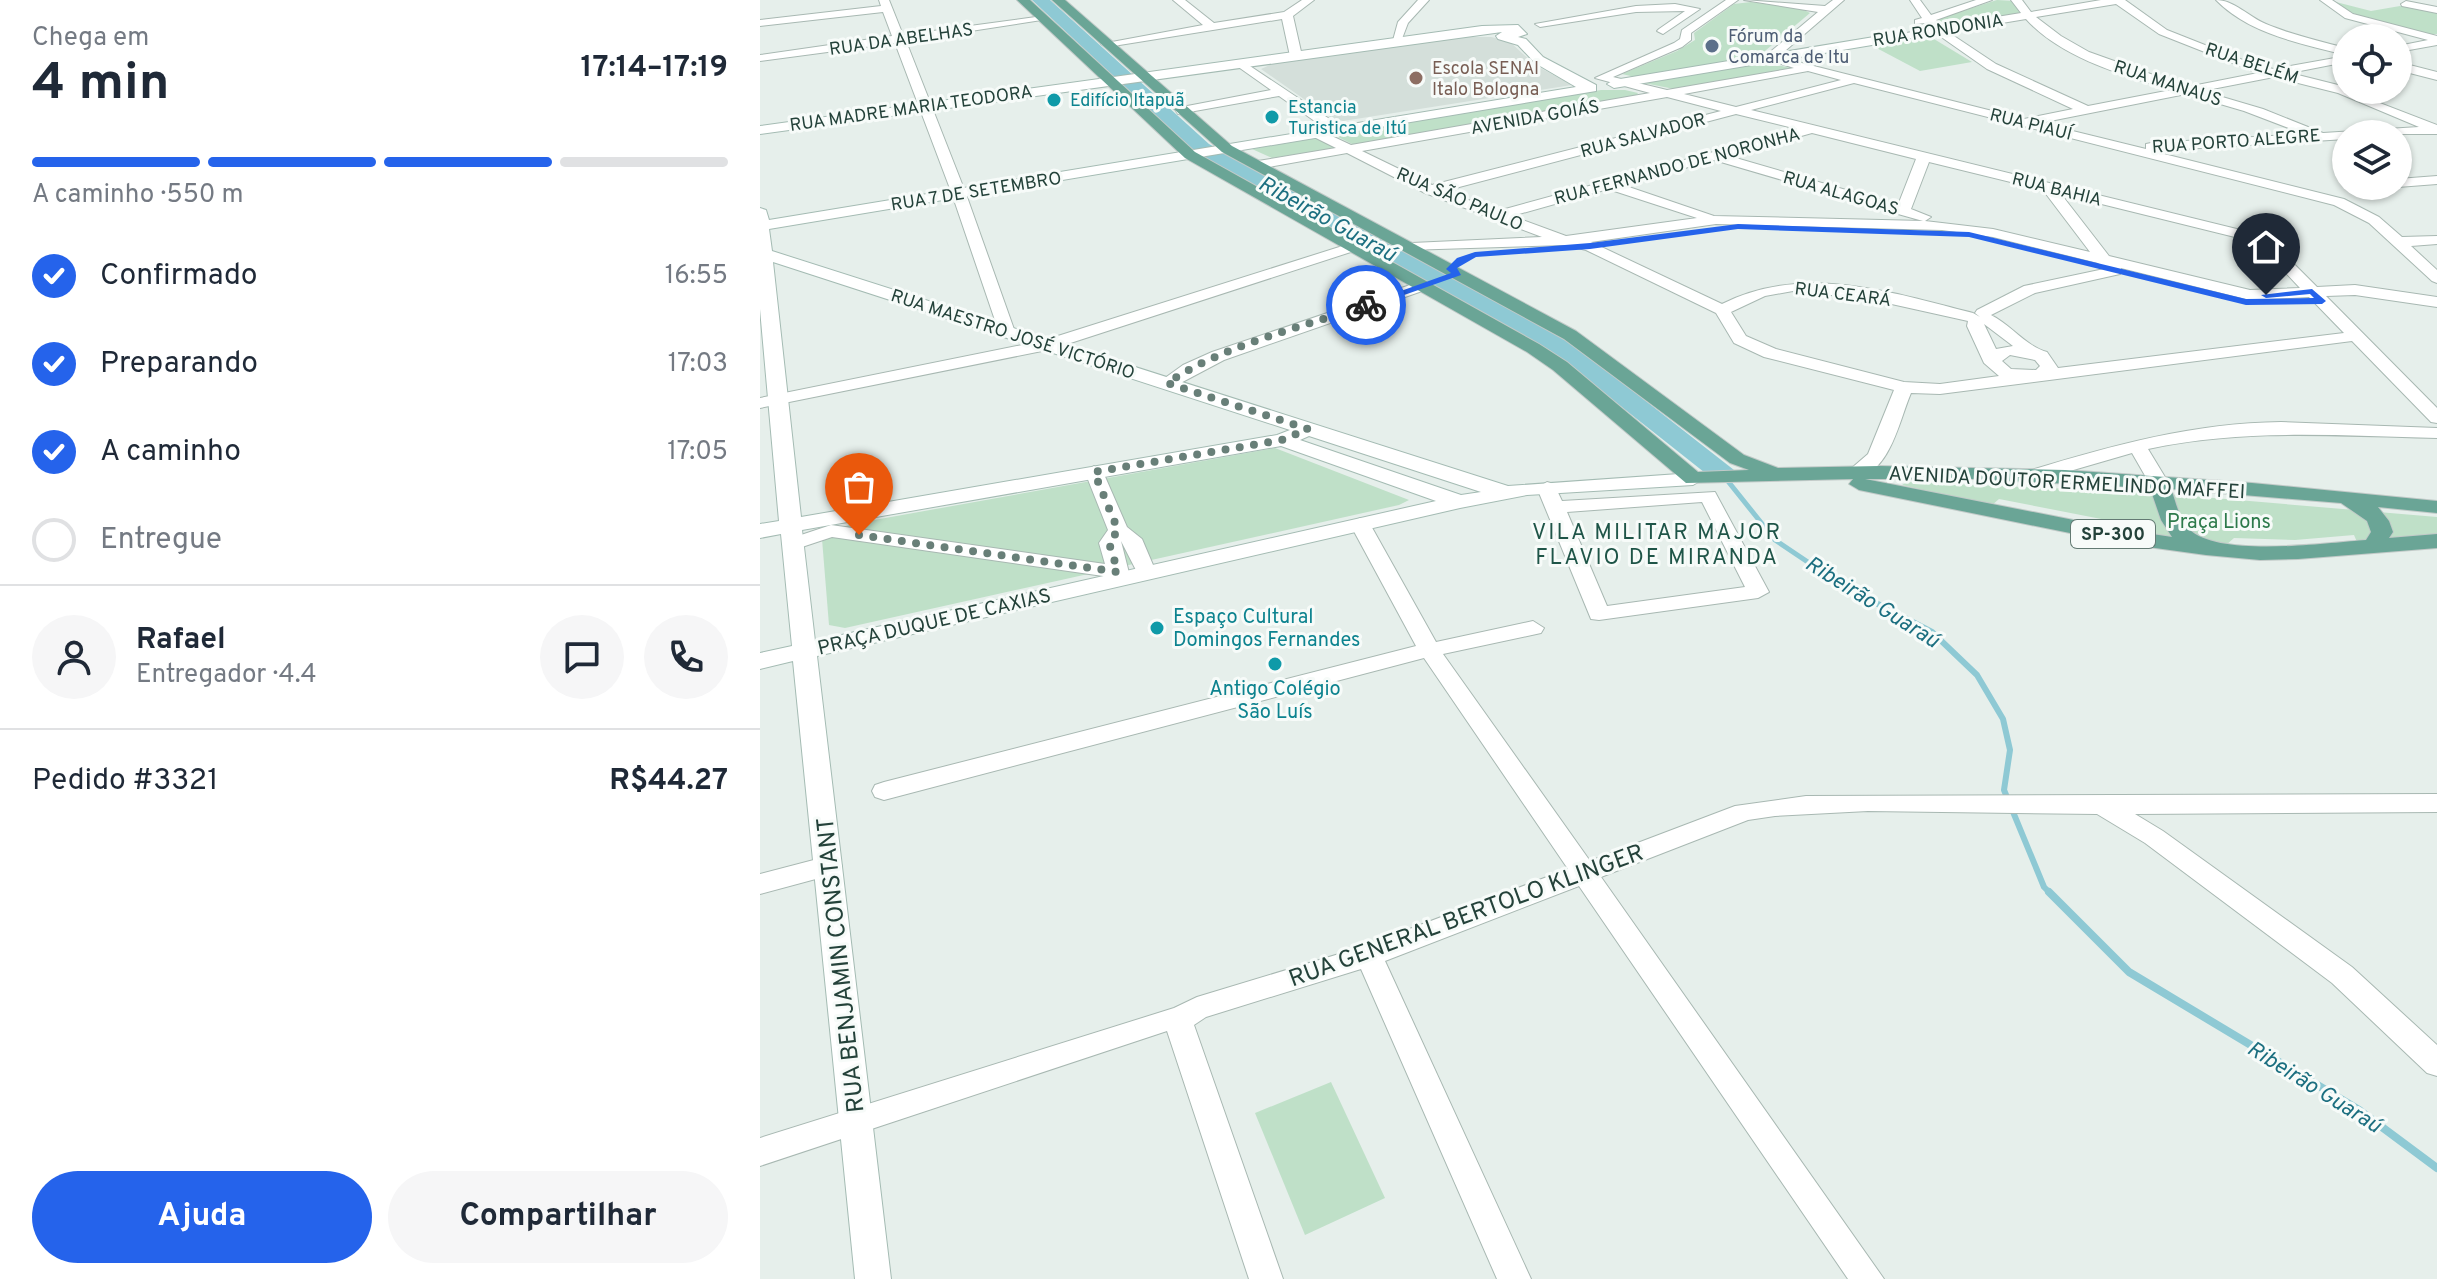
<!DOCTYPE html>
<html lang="pt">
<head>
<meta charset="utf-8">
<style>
  body { margin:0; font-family:Overpass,sans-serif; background:#f6f6f7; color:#1f2937; height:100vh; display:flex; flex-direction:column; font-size:30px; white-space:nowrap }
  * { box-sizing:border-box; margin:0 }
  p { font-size:26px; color:#747a83 }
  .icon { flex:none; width:44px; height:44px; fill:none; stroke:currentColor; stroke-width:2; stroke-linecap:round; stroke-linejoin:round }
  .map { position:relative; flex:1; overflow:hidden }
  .drawer { display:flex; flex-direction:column; background:#fff; width:760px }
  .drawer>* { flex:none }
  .fabs { position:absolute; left:1572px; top:24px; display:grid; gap:16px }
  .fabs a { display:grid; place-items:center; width:80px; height:80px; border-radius:50%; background:#fff; box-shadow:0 2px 6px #0004; font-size:40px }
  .pin { position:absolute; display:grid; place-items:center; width:68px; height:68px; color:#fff; margin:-82px -34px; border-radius:50% 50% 50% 0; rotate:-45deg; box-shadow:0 0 8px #0007 }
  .pin .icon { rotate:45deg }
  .courier { position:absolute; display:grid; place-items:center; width:80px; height:80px; margin:-40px; border:6px solid #2563eb; border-radius:50%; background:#fff; color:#222; box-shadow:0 2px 10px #0007 }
  .headline em { font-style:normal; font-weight:700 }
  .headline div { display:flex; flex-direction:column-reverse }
  .headline { display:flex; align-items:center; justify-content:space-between; height:136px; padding:0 32px }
  h1 { font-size:52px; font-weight:700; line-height:60px }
  .bar { display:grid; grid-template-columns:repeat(4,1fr); gap:12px 8px; align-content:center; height:96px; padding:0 32px }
  .bar i { height:10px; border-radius:6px; background:#e0e1e3 }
  .bar .active { background:#2563eb }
  .bar p { grid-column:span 4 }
  .line { display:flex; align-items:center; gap:20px; padding:0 32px; border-top:2px solid #e0e1e3 }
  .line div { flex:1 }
  .round { display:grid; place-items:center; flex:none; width:84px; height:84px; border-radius:42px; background:#f6f6f7 }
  ol { padding:0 32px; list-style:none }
  li { display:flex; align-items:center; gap:24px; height:88px }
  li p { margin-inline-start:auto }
  li .icon { padding:8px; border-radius:50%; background:#2563eb; color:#fff; stroke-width:4 }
  li:last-child { color:#747a83 }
  li i { width:44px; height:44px; border:4px solid #e0e1e3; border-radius:50% }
  .primary-button { display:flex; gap:16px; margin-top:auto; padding:16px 32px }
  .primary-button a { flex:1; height:92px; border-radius:48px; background:#2563eb; color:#fff; font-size:32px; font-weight:700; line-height:92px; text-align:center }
  .primary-button a+a { background:#f6f6f7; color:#1f2937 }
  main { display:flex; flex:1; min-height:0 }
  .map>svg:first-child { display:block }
  .built { fill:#d4dfda }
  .green { fill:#bfe0c8 }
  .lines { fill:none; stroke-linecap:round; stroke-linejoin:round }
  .stream-far2 { stroke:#8ec9d4; stroke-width:5 }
  .stream-far1 { stroke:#8ec9d4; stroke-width:6 }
  .stream { stroke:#8ec9d4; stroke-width:8 }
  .river { fill:#8ec9d4; fill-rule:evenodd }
  .street-casing { stroke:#a8b8b2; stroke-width:2 }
  .secondary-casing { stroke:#a4bbb3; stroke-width:2 }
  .primary-casing { stroke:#c2cac8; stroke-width:2 }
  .street { fill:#fff; fill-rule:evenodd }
  .secondary { fill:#fff; fill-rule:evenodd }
  .primary { fill:#6aa596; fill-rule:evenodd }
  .route { fill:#2563eb }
  .done { stroke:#687f78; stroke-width:8; stroke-dasharray:0 14.4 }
  .service-dot { fill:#5c6f8a; stroke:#f7fbf9; stroke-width:3 }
  .education-dot { fill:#8d6e63; stroke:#f7fbf9; stroke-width:3 }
  .culture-dot { fill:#0f9aa8; stroke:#f7fbf9; stroke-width:3 }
  .labels { text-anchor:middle; stroke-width:6; stroke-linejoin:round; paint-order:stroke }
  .far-street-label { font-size:18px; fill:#24423a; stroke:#f7fbf9 }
  .far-service-label { font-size:18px; fill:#4e5e75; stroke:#f7fbf9; text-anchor:start }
  .far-education-label { font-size:18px; fill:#785e54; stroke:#f7fbf9; text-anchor:start }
  .far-culture-label { font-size:18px; fill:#0d838f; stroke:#f7fbf9; text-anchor:start }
  .shield { fill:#f7fbf9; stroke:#637a73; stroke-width:2 }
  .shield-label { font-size:18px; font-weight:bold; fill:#24423a }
  .street-label { font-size:20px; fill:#24423a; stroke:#f7fbf9 }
  .park-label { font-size:20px; fill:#2d7a4b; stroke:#f7fbf9 }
  .culture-label { font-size:20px; fill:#0d838f; stroke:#f7fbf9; text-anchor:start }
  .water-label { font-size:22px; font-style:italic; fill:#1c6f80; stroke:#f7fbf9 }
  .neighbourhood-label { font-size:22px; letter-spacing:2px; fill:#1f5548; stroke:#f7fbf9 }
  .near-street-label { font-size:24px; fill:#24423a; stroke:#f7fbf9 }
</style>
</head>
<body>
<main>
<section class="drawer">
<div class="headline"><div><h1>4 min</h1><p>Chega em</p></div><em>17:14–17:19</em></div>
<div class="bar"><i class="active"></i><i class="active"></i><i class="active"></i><i></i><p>A caminho · 550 m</p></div>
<ol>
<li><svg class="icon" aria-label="check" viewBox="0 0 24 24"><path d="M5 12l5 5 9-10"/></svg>Confirmado<p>16:55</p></li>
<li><svg class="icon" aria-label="check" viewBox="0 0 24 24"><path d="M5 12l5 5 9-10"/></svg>Preparando<p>17:03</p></li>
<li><svg class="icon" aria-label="check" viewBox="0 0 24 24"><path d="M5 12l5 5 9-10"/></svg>A caminho<p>17:05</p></li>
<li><i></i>Entregue</li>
</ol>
<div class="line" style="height:144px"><a class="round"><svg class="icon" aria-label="person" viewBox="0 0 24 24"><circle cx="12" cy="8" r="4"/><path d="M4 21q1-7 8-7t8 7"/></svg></a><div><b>Rafael</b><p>Entregador · 4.4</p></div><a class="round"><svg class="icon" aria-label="chat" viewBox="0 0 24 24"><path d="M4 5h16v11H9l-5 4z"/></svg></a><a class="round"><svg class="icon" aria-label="phone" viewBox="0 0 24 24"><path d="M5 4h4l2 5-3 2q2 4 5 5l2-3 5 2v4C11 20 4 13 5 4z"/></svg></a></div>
<div class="line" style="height:104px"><div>Pedido #3321</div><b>R$44.27</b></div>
<div class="primary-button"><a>Ajuda</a><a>Compartilhar</a></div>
</section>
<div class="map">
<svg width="1677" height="1279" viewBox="0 0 1677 1279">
  <rect width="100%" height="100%" fill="#e6efeb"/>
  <path class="built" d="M703 37H731L749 41 775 65 812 85 583 121 571 118 501 69 512 64Z"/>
  <g class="green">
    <path d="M1237 0 1254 1 1261 15 1184 28 1174 20Z"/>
    <path d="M1572 1 1611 11 1640 6 1677 13V34C1655 36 1589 16 1572 1Z"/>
    <path d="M991 2 1042 9 1050 13 999 56 875 77 862 74 917 51 935 40 934 33 974 4Z"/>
    <path d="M1169 36 1212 62 1160 71 1109 44Z"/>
    <path d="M1002 62 1031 68 914 89 884 83Z"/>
    <path d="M841 90H865L878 93 875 97 594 145 574 135Z"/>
    <path d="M557 138 576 148 512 158 492 149Z"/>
    <path d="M515 448 649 500 639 505 85 628 69 625 62 539 71 531 92 524Z"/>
    <path d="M1147 482 1383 492 1677 517V536L1597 542 1594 535 1535 540 1474 538 1466 545 1400 536 1377 526 1239 499 1231 506 1142 485Z"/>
    <path d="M571 1082 625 1198 545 1235 495 1113Z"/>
  </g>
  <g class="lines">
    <path class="stream-far2" d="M959 470 1015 540 1088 589"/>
    <path class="stream-far1" d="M1085 587 1172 632 1217 675 1243 719 1250 750 1244 790 1284 887 1291 894"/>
    <path class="stream" d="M1289 892 1369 972 1599 1110 1677 1168"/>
    <path class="river" d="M272 0H290L449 144 809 341 974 470 969 476 959 479 949 476 791 351 435 152Z"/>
    <g class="street-casing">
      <g id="street">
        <path d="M119 0H129L143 35 283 16 288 19 146 41 206 194 255 332 253 335H241L239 332 192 194 135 43 0 61V55L132 36 123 12 0 26V20L121 6Z"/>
        <path d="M413 0H425L454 23 524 12 542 0H554L533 16 542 56 536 59 530 56 522 19 347 47 341 44 443 25Z"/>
        <path d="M658 0H669L648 23 640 44H632L638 22Z"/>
        <path d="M966 0H978L931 33V40L922 47 853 77 907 90 1034 68 1003 58 1058 12 984 0 1065 6 1073 0H1084L1018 57 1264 119 1313 109 1227 69 1177 34 1114 44 1108 41 1171 28 1166 23 1155 24V20L1162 18 1150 0H1160L1171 15 1216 0H1232L1176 20 1182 26 1261 13 1251 0H1262L1271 12 1341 0H1365L1407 30 1498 66 1514 69 1586 56V62L1530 73 1586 87V90L1677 125V134H1586V139L1392 151 1584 199 1619 217 1642 237 1677 236V244L1651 246 1677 270V283L1672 281 1609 223 1574 205 1094 83 991 110 1493 233 1517 247 1557 287 1595 285 1677 297V307L1595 295 1566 296 1677 408V423L1671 422 1592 341 1180 394 1151 393C1139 421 1131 470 1096 479L1086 473 1108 454 1134 390 1004 357 974 343 956 313 826 250 805 245 647 250V244L652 243 782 237 665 193 587 153 498 169 491 165 498 161 576 148 554 137V131L559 130 591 145 890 93 835 78 914 43 920 39 922 30ZM1356 4 1399 34 1498 73 1427 87 1329 52 1301 36 1276 17ZM1266 19C1301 58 1363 75 1411 90L1328 106 1236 64 1188 32ZM1048 71 1081 80 976 107 924 94ZM1514 77 1578 93 1659 127 1563 133 1503 109 1442 91ZM1426 94 1484 111 1544 134 1391 143 1386 144V149L1280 123ZM907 97 961 111 672 185 602 151ZM976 114 1037 129 738 211 684 191ZM1052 133 1156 159 1138 205 969 156ZM954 160 1138 214 1163 221 954 216 863 185ZM1169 162 1283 190 1330 252 1233 229 1165 221 1171 217 1151 209ZM848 189 937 218 806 236 752 216ZM1301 194 1483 239 1507 253 1540 288 1490 290 1349 256ZM956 224 1182 230 1233 237 1338 263 1344 269 1264 286 1217 310 1215 313 1220 317 1213 313C1130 292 1043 263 962 304L831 242ZM1361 268 1490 300 1549 297 1584 333 1298 368 1287 352C1267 347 1251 325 1231 315L1275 293 1360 274ZM1033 291 1109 299 1208 321 1207 326 1224 363 1239 376 1180 384 1144 382 1016 349 986 336 971 312 1005 296ZM1224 324 1253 346 1236 349ZM1250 355 1275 360 1280 366 1276 370 1251 369 1242 361Z"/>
        <path d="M1456 0C1474 0 1489 17 1506 24 1532 35 1559 41 1586 48V55C1542 44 1489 34 1456 0Z"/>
        <path d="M1560 0H1572L1593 14 1677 36V45L1638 52V46L1668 40 1585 18Z"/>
        <path d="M1646 1 1677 7V13L1642 6 1641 4Z"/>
        <path d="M915 4 940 9 903 34 897 31 899 29 925 11 876 12 780 27 775 24 876 6Z"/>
        <path d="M481 60 583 128V134H573L519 96 418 114 416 111 422 107 511 90 477 66V62Z"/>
        <path d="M1638 62 1677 72V80L1638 70Z"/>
        <path d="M1677 176V184L1638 187 1633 186H1638V179Z"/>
        <path d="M592 243 597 244V250L292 349 0 408V398L282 341Z"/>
        <path d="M662 281 670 286 668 289 464 360 413 387 407 388 398 383 423 365 452 352Z"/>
        <path d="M1521 422 1677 428V438C1579 436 1485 428 1388 449L1408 482 1398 488 1391 486 1372 453 1272 482 1262 476 1265 472C1349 446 1433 423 1521 422Z"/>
        <path d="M334 466 343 472 367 527 382 539 396 572 393 576H379L361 541 370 577 360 583 350 577 72 537 33 550 23 544 26 540 71 525 345 564 339 543 348 530 325 472Z"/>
        <path d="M787 482 794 484 802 501 955 492 1009 592 998 598 839 620 831 619 777 488ZM942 502 985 587 847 606 807 512Z"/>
        <path d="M600 518 610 524 676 642 773 621 784 628 781 633 683 654 830 861 975 806 1046 796 1677 794V812L1375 814 1403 831 1592 967 1677 1045V1076L1667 1073 1572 983 1385 843 1337 814 1108 811 1015 816 988 820 841 877 1124 1279H1088L819 886 625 961 771 1279H737L601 969 446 1017 434 1025 523 1279H489L407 1031 0 1166V1138L414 1008 437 997 602 947 808 869 664 658 124 800 115 797 112 791 115 785 124 782 656 646 590 524Z"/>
        <path d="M69 856 78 859 82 866 78 873 0 894V874Z"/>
      </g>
    </g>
    <g class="secondary-casing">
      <g id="secondary">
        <path d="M758 25 767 34 758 37 766 39 783 57 836 85V91L9 229 12 251 748 486 933 473 943 479 933 485 767 495 700 508 57 656 131 1279H95L33 661 0 669V653L32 646 21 534 0 538V524L19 521 0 309V208L6 210 9 220 816 87 775 63 758 45 738 39 736 36 742 32 0 134V126L722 26ZM13 262 530 430 517 435 41 517ZM549 436 721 492 701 495 540 440ZM521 446 676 501 55 641 42 530Z"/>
        <path d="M1114 37 1118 38V44L854 88 847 84 854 80Z"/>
      </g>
    </g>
    <g class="primary-casing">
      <path id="primary" d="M257 0H270L435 152 779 344 807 362 938 472 989 470 970 463 804 339 462 152 292 0H305L472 146 816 331 984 455 1018 468 1119 466 1305 470 1492 483 1677 501V513L1618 507 1629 521 1633 532 1629 538 1677 534V548L1538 559 1500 560 1446 555 1359 543 1099 490 1089 484 1093 479 926 483 793 370 767 352 425 158ZM1105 479H1212L1390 488 1401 520 1412 537 1359 529ZM1411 489 1581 503 1607 521 1611 532 1606 540C1565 543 1458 558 1429 529 1419 519 1416 502 1411 489Z"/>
    </g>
    <use href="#street" class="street"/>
    <use href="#secondary" class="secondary"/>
    <use href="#primary" class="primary"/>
  </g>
  <path class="route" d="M978 224 1209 232 1486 299 1554 298 1550 294 1506 298 1501 295 1552 289 1566 301 1562 304 1486 305 1209 237 978 229 830 249 716 257 697 268 701 275 610 307 602 305 691 273 686 269 697 258 715 252 830 243Z"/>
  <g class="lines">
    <path class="done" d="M99 535 358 572 349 543 358 530 334 472 522 440 548 429 407 383C466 344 540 328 606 305"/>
  </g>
  <circle class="service-dot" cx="952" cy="46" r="8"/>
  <circle class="education-dot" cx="656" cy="78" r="8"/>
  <g class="culture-dot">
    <circle cx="294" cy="100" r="8"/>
    <circle cx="512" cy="117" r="8"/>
    <circle cx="397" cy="628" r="8"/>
    <circle cx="515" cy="664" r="8"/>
  </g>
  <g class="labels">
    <g class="far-street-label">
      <text transform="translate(1178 30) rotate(-9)" y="6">RUA RONDONIA</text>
      <text transform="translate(141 39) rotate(-8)" y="6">RUA DA ABELHAS</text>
      <text transform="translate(1492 63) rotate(18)" y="6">RUA BELÉM</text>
      <text transform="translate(1408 83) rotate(18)" y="6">RUA MANAUS</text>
      <text transform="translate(151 108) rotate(-8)" y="6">RUA MADRE MARIA TEODORA</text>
      <text transform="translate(775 117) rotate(-10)" y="6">AVENIDA GOIÁS</text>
      <text transform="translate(1271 124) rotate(14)" y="6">RUA PIAUÍ</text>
      <text transform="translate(883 135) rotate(-15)" y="6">RUA SALVADOR</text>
      <text transform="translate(1476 141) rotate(-4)" y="6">RUA PORTO ALEGRE</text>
      <text transform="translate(917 166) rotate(-15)" y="6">RUA FERNANDO DE NORONHA</text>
      <text transform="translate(1297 189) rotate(14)" y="6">RUA BAHIA</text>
      <text transform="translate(216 191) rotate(-9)" y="6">RUA 7 DE SETEMBRO</text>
      <text transform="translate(1081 193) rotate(16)" y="6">RUA ALAGOAS</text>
      <text transform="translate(700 199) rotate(23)" y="6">RUA SÃO PAULO</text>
      <text transform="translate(1083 294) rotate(7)" y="6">RUA CEARÁ</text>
      <text transform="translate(253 334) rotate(18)" y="6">RUA MAESTRO JOSÉ VICTÓRIO</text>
    </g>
    <g class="far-service-label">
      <text x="968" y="42">Fórum da<tspan x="968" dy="21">Comarca de Itu</tspan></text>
    </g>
    <g class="far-education-label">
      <text x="672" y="74">Escola SENAI<tspan x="672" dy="21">Italo Bologna</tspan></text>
    </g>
    <g class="far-culture-label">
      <text x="310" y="106">Edifício Itapuã</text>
      <text x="528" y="113">Estancia<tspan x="528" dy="21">Turistica de Itú</tspan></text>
    </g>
    <rect class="shield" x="1311" y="520" width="84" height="28" rx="6"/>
    <g class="shield-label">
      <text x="1353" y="540">SP-300</text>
    </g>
    <g class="street-label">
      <text transform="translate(1307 482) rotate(3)" y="7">AVENIDA DOUTOR ERMELINDO MAFFEI</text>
      <text transform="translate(174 621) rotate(-13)" y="7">PRAÇA DUQUE DE CAXIAS</text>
    </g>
    <g class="park-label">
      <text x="1459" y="528">Praça Lions</text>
    </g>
    <g class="culture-label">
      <text x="413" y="623">Espaço Cultural<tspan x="413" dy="23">Domingos Fernandes</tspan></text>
      <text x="515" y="695" text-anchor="middle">Antigo Colégio<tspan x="515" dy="23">São Luís</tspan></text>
    </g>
    <g class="water-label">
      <text transform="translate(568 218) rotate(29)" y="8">Ribeirão Guaraú</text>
      <text transform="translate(1113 601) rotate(32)" y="8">Ribeirão Guaraú</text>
      <text transform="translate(1555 1086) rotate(32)" y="8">Ribeirão Guaraú</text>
    </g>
    <g class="neighbourhood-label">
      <text x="897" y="539">VILA MILITAR MAJOR<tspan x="897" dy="25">FLAVIO DE MIRANDA</tspan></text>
    </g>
    <g class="near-street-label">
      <text transform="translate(706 915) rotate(-20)" y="8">RUA GENERAL BERTOLO KLINGER</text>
      <text transform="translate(80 965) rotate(-96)" y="8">RUA BENJAMIN CONSTANT</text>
    </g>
  </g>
</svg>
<div class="fabs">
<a><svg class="icon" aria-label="locate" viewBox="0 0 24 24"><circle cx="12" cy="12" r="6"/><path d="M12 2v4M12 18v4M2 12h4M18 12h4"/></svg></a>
<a><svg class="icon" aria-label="layers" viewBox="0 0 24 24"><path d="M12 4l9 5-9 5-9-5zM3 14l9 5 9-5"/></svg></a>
</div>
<div class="pin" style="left:99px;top:535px;background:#ea580c"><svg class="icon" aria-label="bag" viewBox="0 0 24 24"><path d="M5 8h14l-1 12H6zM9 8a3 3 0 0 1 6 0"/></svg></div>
<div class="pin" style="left:1506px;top:295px;background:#1f2937"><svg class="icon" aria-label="home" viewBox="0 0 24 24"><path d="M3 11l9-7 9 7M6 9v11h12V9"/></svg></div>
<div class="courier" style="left:606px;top:305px"><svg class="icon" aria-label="bike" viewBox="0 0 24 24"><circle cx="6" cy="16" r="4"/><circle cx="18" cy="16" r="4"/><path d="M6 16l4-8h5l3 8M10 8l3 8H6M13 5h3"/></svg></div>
</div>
</main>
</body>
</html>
